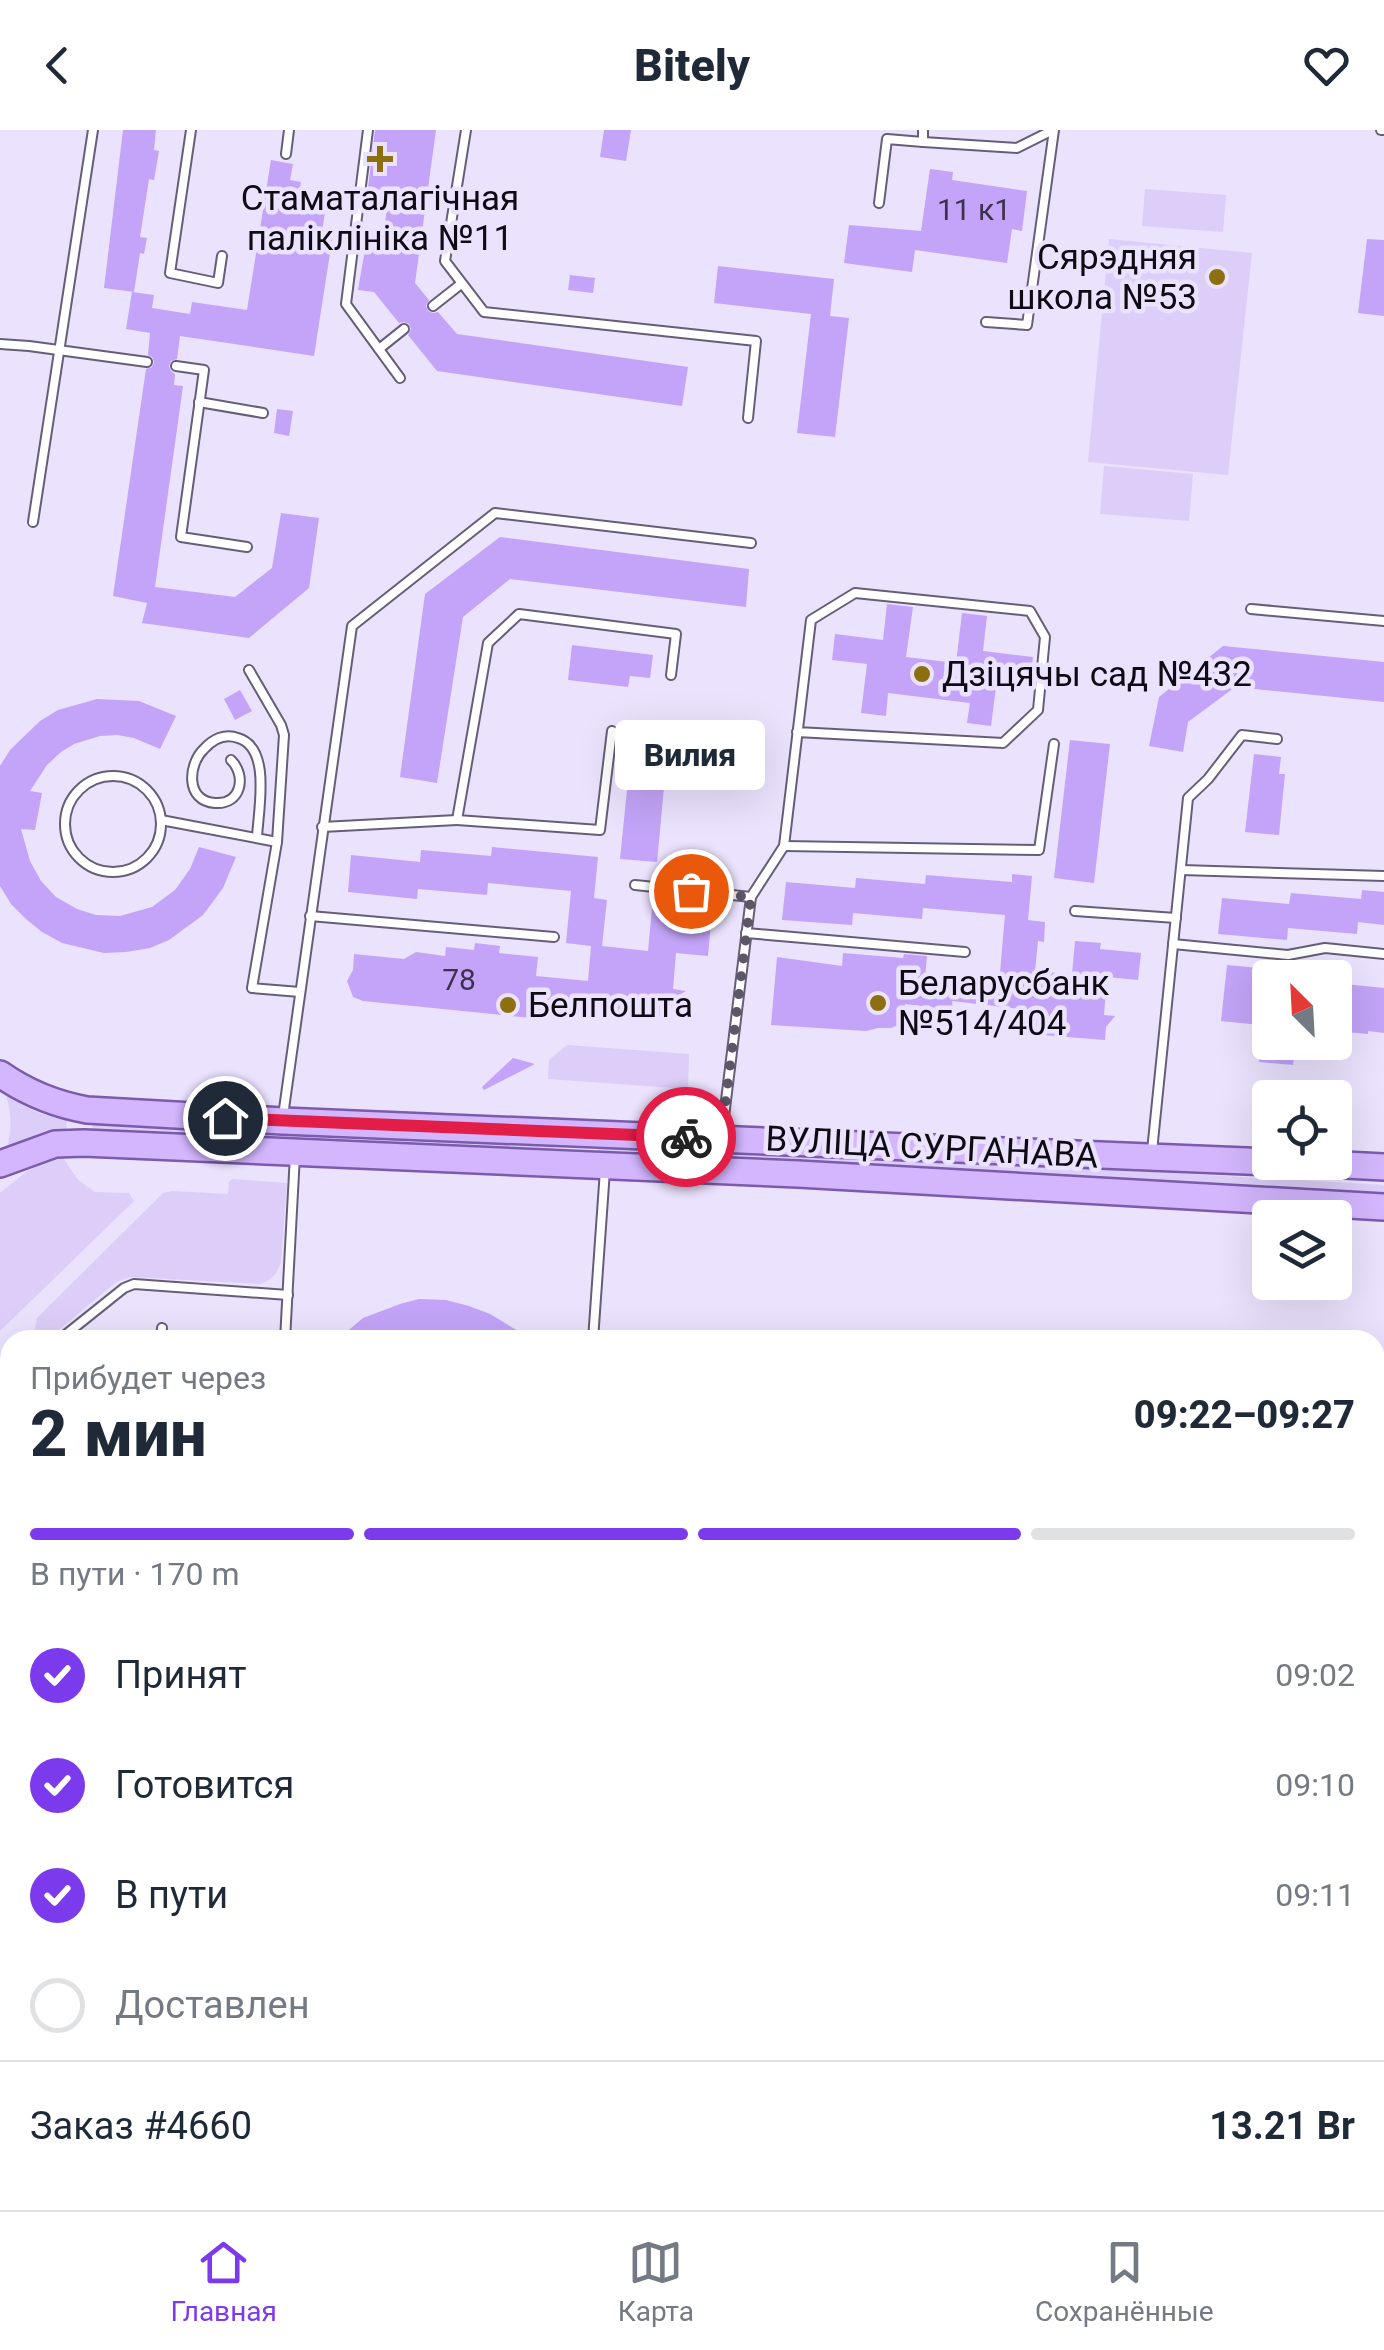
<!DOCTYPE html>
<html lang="ru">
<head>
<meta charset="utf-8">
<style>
  body { margin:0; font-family:Roboto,sans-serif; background:#f6f6f7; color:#1f2937; height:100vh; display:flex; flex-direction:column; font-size:38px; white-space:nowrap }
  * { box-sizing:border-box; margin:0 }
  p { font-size:32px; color:#747a83 }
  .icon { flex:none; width:55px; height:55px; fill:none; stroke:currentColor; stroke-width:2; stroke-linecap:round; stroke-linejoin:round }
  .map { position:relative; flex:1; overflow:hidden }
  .details { position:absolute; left:0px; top:1200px; width:1385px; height:880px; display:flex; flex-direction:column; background:#fff; border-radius:30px 30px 0 0; box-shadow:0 10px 40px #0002 }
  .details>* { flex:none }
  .needle { width:65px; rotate:336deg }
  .tools { position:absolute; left:1252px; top:830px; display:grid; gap:20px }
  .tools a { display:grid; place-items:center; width:100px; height:100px; border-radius:10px; background:#fff; box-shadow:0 10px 40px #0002; font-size:50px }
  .pin { position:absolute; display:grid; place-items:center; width:85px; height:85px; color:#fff; margin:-42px; border:5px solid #fff; border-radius:50%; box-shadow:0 2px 10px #0007 }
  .courier { position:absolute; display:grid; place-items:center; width:100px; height:100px; margin:-50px; border:8px solid #e11d48; border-radius:50%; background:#fff; color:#222; box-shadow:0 2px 12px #0007 }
  .bubble { position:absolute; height:70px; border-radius:10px; background:#fff; box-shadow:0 10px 40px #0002; font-size:32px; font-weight:800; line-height:70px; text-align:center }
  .headline em { font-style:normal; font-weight:800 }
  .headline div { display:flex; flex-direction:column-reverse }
  .headline { display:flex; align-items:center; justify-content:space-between; height:170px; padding:0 30px }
  h1 { font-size:65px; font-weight:800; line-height:75px }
  .bar { display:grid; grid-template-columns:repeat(4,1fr); gap:15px 10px; align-content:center; height:120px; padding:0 30px }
  .bar i { height:12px; border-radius:8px; background:#e0e1e3 }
  .bar .on { background:#7c3aed }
  .bar p { grid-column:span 4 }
  .line { display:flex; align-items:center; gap:25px; padding:0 30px; border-top:2px solid #e0e1e3 }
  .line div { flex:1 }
  ol { padding:0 30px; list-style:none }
  li { display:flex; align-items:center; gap:30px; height:110px }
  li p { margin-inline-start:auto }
  li .icon { padding:10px; border-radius:50%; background:#7c3aed; color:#fff; stroke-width:4 }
  li:last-child { color:#747a83 }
  li i { width:55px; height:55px; border:5px solid #e0e1e3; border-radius:50% }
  header { display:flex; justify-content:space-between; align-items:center; height:130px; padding:0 30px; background:#fff; font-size:45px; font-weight:800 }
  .menu { display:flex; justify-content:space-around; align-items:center; height:140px; border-top:2px solid #e0e1e3; background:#fff; font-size:28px; color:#747a83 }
  .menu a { display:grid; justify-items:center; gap:5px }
  .menu .on { color:#7c3aed }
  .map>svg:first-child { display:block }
  .green { fill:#dccef8 }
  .building { fill:#c3a4f8 }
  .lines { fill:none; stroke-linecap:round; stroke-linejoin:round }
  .service-casing { stroke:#665e76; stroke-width:12 }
  .primary-casing { stroke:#7b5bab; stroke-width:30 }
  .service { stroke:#fff; stroke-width:8 }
  .primary { stroke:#d3b6fe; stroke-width:25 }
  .done { stroke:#5c5666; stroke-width:10; stroke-dasharray:0 18 }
  .route { stroke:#e11d48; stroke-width:12 }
  .poi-dot { fill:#8b6f11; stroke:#ebe2fe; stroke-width:4 }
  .labels { text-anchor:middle; stroke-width:9; stroke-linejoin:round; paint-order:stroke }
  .number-label { font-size:30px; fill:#3c314d }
  .poi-label { font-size:35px; fill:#0f0b14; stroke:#ebe2fe; text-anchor:start }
  .street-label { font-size:35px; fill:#0f0b14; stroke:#ebe2fe }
</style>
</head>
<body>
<header><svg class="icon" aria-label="back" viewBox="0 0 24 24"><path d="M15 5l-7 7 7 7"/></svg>Bitely<svg class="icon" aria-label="heart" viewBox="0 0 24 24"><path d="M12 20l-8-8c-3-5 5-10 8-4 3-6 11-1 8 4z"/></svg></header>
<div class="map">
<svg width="1384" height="2080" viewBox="0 0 1384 2080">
  <rect width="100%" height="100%" fill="#ebe2fe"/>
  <g class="green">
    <path d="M1145 59 1226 65 1223 102 1142 96Z"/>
    <path d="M1109 109 1252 123 1228 345 1088 332Z"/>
    <path d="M1104 336 1193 344 1189 391 1100 384Z"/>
    <path d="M567 915 689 924 688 959 548 949 549 930Z"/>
    <path d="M6 965C25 978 43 986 67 990L66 999C42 1001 25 1008 6 1021 12 1000 12 986 6 965Z"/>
    <path d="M93 990 555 1011V1020L92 1001Z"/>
    <path d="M598 1013 723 1018 1384 1055V1063L597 1023Z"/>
    <path d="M60 1023 78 1050 95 1062 129 1063 134 1071 0 1201V1063L26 1042Z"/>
    <path d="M232 1049 287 1053 281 1131C278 1144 272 1150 259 1154L130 1147 116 1152 47 1210H33L37 1188 163 1063 172 1061 228 1064 229 1052Z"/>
    <path d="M417 2070H498L496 2080H416Z"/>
    <path d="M509 2070H732L743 2080H507Z"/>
  </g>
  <g class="building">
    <path d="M123 0H156L154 20 159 21 154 50 149 49 140 107 147 108 144 124 140 123 134 162 104 158Z"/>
    <path d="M375 0H436L415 153 429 170 426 176 428 181 433 183 438 182 457 204 688 237 682 276 437 241 408 205 411 199 409 194 404 192 399 193 374 162 358 160 367 108 383 110 389 61 368 58Z"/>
    <path d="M604 0H631L626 31 600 27Z"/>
    <path d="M271 30 293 34 290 50 301 52 299 64 327 69 322 102 333 104 314 226 180 206 177 229 171 231 169 236 171 241 175 244 174 255 183 256 155 457 235 467 272 438 281 383 319 388 309 458 249 508 142 493 147 473 113 466 146 239 152 237 154 232 152 227 148 225 150 203 126 199 132 162 154 165 152 178 190 184 192 172 247 180Z"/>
    <path d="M930 39 953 42 952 50 1027 61 1022 101 1012 99 1007 133 915 120 912 142 844 133 849 95 921 101Z"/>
    <path d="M1367 109 1384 110V186L1358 183Z"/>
    <path d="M718 136 834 149 830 186 849 188 835 307 797 303 811 184 714 173Z"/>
    <path d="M570 145 595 148 593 163 568 160Z"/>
    <path d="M277 279 293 281 289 306 274 303Z"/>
    <path d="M500 407 749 439 746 477 510 449 463 487 437 653 400 647 425 464Z"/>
    <path d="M887 474 913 477 906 527 956 533 962 483 987 486 983 521 1033 527 1030 552 997 549 991 596 967 593 970 573 888 563 886 586 861 583 867 534 832 530 835 504 883 510Z"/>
    <path d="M572 515 653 525 650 548 630 546 628 557 568 550Z"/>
    <path d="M1223 516 1384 532V572L1235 557 1188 592 1183 622 1149 616 1159 567Z"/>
    <path d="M240 560 252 581 235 590 224 569Z"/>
    <path d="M97 569 139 571 176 586 160 619 134 608 117 605 100 606 74 614 61 622 47 635 30 661 42 663 35 700 21 699 30 731 41 751 56 767 77 779 96 785 120 786 152 777 175 760 190 739 199 717 236 727 223 758 203 785 169 810 150 818 126 822 104 823 62 813 42 802 26 789 11 774 0 756V636L10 620 40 591 58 580Z"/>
    <path d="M634 590 670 594 657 732 620 729Z"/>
    <path d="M1070 610 1110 614 1094 753 1054 748Z"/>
    <path d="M1254 624 1281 627 1279 644H1285L1279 705 1245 702Z"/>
    <path d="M492 717 598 727 594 768 607 770 602 816 648 821 652 778 678 781V788L711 791 708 826 676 823 673 859 686 861 673 869 670 887 585 878V875L543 871 541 889 363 871 353 867 347 851 353 840 354 824 404 829 416 822 445 826 446 817 474 820 475 813 500 816 499 823 538 827 536 846 588 851 591 816 566 813 571 761 488 753 487 765 418 759 417 769 348 762 351 725 420 732 421 720 491 726Z"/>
    <path d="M1012 744 1032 746 1028 790 1045 792 1044 812 1038 811 1035 841 1072 844 1075 811 1101 813 1100 819 1141 823 1138 850 1107 847 1104 885 1115 886 1106 897 1105 910 1017 903 1020 879 952 871 953 880 905 874 903 893 891 898H878L866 901 771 895 777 827 842 836 843 823 903 828 904 824 927 826 925 848 999 854 1005 785 923 778 922 789 853 783 852 795 782 790 786 752 855 758 856 748 925 754 926 745 1012 752Z"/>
    <path d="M1362 760 1384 762V795L1358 792 1357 804 1288 798 1287 810 1218 804 1222 768 1289 774 1291 763 1361 769Z"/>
    <path d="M1227 835 1270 839V896L1221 891Z"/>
    <path d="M1335 853 1384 858V903L1368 901V904L1335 901Z"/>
    <path d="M1260 912H1296L1293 935 1259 932Z"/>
    <path d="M513 928 535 934 484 960 482 957Z"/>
    <path d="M419 1169 446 1170 469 1176 490 1184 533 1210H337L363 1188 400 1174Z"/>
  </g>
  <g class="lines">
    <g class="service-casing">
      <g id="service">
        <path d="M191 0 170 143 218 153 222 126"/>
        <path d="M368 0 346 174 400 248"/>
        <path d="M466 0 445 131 484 182 756 211 748 288"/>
        <path d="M1381 0H1384"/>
        <path d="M923 12 1017 18 1053 0"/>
        <path d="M286 24 289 0"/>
        <path d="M879 73 887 9 923 12V0"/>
        <path d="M433 176 461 154"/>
        <path d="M986 192 1027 195 1054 0"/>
        <path d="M0 214 29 216 147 232"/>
        <path d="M379 219 404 199"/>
        <path d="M176 236 204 240 181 407 247 417"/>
        <path d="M199 272 263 283"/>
        <path d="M33 392 93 0"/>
        <path d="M1251 479 1384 491"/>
        <path d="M249 540 281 595 284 605 277 712 252 858 300 862"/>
        <path d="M231 630C247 646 241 675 215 673 185 671 188 634 204 619 213 609 225 603 238 608 272 618 258 681 257 708"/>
        <circle cx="113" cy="694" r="48"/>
        <path d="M161 690 277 712"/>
        <path d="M457 690 600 700 612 601"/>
        <path d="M322 697 457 690 488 513 519 484 676 504 671 545"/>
        <path d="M784 716 1039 720 1054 614"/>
        <path d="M1181 740 1384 746"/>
        <path d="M635 755 751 767"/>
        <path d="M1075 781 1176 788"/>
        <path d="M310 786 554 807"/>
        <path d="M746 803 965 822"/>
        <path d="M1173 814 1288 825 1325 818 1384 824"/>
        <path d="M283 986 352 496 495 383 751 413"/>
        <path d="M722 1003 751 767 784 716 811 490 855 463 1030 481 1045 507 1038 580 1003 613 797 602"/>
        <path d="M1152 1021 1188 668 1208 649 1242 605 1277 609"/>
        <path d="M59 1210 124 1158 134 1154 288 1165"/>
        <path d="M161 1210 162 1198"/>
        <path d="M285 1210 295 1025"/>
        <path d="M593 1210 605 1040"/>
        <path d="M0 1439 10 1440"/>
        <path d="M1375 1515 1384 1516"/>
        <path d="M0 1689 10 1691"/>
        <path d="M1375 1746 1384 1696"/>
        <path d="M1375 1857 1384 1859"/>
        <path d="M0 1859 10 1794"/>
        <path d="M1375 1983 1384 1984"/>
        <path d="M0 2018 10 2020"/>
        <path d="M1312 2080 1313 2070"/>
      </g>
    </g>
    <g class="primary-casing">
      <g id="primary">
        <path d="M0 944C27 963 54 974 87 980L283 991 1270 1032"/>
        <path d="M1288 1032 1384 1037"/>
        <path d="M0 1034 55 1014 84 1013 798 1044 1384 1077"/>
      </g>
    </g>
    <use href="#service" class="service"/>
    <use href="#primary" class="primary"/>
  </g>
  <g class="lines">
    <path class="done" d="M686 1007 721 1008 751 767 691 761"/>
    <path class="route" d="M225 988 686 1007"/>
  </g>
  <g class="poi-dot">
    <path d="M375 14h10v10h10v10h-10v10h-10v-10h-10v-10h10z"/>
    <circle cx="1217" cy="147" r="10"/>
    <circle cx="922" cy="544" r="10"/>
    <circle cx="878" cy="873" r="10"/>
    <circle cx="508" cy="875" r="10"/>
  </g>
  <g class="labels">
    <g class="number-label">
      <text x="974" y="90">11 к1</text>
      <text x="459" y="860">78</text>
    </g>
    <g class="poi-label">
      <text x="380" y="80" text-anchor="middle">Стаматалагічная<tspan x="380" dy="40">паліклініка №11</tspan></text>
      <text x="1197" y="139" text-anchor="end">Сярэдняя<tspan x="1197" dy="40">школа №53</tspan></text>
      <text x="942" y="556">Дзіцячы сад №432</text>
      <text x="898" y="865">Беларусбанк<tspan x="898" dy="40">№514/404</tspan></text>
      <text x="528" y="887">Белпошта</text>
    </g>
    <g class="street-label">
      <text transform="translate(932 1017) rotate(3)" y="12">ВУЛІЦА СУРГАНАВА</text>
    </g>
  </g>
</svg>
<div class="tools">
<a><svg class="needle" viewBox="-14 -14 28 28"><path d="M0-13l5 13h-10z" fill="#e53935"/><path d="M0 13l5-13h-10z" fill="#747a83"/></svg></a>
<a><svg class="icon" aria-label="locate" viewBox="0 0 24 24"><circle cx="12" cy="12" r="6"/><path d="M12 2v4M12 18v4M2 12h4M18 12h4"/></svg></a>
<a><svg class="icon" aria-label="layers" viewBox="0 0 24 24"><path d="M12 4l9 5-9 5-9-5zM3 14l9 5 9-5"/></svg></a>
</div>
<div class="pin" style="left:691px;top:761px;background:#ea580c"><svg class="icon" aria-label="bag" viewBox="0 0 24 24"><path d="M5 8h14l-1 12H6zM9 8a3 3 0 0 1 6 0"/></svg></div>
<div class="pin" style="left:225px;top:988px;background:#1f2937"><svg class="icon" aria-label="home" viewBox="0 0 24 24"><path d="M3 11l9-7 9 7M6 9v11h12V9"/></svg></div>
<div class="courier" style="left:686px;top:1007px"><svg class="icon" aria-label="bike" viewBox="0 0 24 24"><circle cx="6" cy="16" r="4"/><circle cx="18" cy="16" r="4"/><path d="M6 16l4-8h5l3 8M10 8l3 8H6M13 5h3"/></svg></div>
<div class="bubble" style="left:615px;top:590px;width:150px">Вилия</div>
<section class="details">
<div class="headline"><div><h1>2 мин</h1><p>Прибудет через</p></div><em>09:22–09:27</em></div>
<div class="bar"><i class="on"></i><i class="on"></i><i class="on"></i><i></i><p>В пути · 170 m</p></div>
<ol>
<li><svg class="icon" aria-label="check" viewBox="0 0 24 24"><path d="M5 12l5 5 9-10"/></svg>Принят<p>09:02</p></li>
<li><svg class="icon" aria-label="check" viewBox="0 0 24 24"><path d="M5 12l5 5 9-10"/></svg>Готовится<p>09:10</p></li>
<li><svg class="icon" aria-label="check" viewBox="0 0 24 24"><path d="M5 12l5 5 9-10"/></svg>В пути<p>09:11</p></li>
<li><i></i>Доставлен</li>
</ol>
<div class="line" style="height:130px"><div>Заказ #4660</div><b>13.21 Br</b></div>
</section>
</div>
<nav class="menu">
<a class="on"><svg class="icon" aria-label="home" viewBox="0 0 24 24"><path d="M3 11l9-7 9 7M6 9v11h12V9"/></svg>Главная</a>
<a><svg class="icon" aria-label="map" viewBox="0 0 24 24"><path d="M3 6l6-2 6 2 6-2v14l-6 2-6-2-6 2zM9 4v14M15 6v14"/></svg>Карта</a>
<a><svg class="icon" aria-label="saved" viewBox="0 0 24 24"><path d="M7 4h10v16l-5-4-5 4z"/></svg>Сохранённые</a>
</nav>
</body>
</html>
